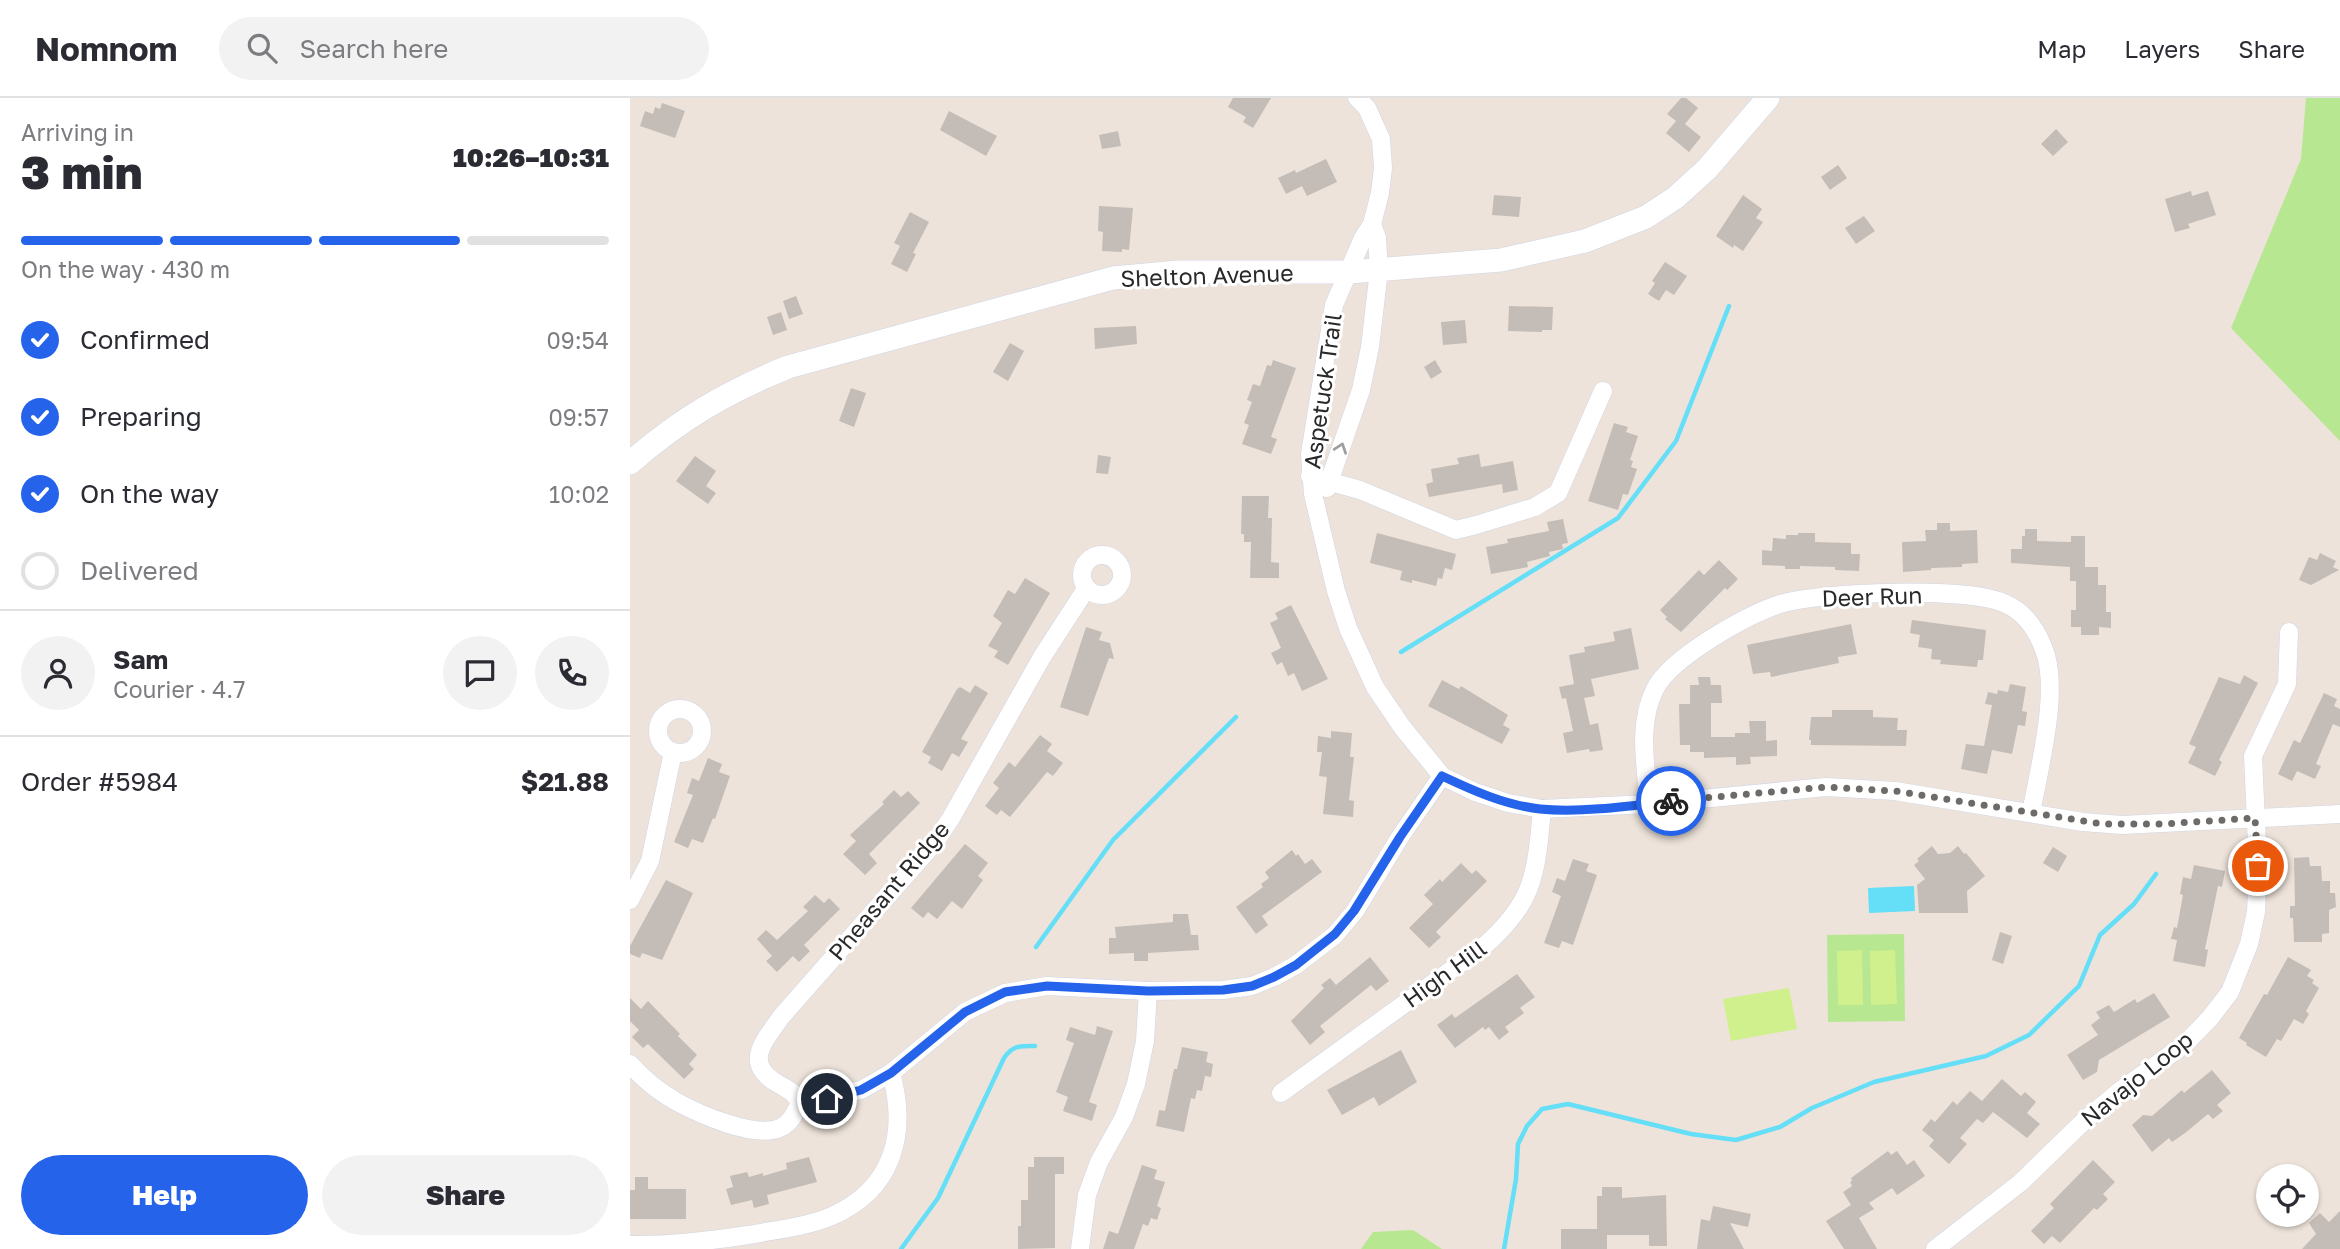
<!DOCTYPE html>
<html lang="en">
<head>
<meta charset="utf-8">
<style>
  body { margin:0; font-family:"Golos Text",sans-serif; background:#f2f2f3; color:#2b2b33; height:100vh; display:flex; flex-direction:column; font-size:26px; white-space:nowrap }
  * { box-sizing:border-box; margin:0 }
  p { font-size:23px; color:#7c7c81 }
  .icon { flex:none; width:38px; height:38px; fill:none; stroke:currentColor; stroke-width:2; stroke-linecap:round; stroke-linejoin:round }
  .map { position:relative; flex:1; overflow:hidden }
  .side { display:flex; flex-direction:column; background:#fff; width:630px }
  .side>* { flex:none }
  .tools { position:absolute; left:1626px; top:1066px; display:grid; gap:14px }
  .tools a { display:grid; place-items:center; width:63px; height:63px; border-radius:50%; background:#fff; box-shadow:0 2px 5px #0004; font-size:35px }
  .pin { position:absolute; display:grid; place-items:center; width:60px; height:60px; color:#fff; margin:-30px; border:4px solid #fff; border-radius:50%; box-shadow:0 2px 7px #0007 }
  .courier { position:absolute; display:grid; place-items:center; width:70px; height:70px; margin:-35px; border:5px solid #2563eb; border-radius:50%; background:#fff; color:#222; box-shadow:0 2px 9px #0007 }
  .summary em { font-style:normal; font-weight:800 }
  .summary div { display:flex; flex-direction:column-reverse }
  .summary { display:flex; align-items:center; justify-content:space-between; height:119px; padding:0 21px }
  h1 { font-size:46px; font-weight:800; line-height:52px }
  .bar { display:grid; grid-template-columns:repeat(4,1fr); gap:10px 7px; align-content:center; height:84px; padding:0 21px }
  .bar i { height:9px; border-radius:5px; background:#e1e1e2 }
  .bar .on { background:#2563eb }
  .bar p { grid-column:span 4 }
  .line { display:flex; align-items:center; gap:18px; padding:0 21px; border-top:2px solid #e1e1e2 }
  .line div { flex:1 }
  .round { display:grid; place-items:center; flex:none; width:74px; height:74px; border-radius:37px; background:#f2f2f3 }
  ol { padding:0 21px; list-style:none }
  li { display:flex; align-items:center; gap:21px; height:77px }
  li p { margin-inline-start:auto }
  li .icon { padding:7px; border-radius:50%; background:#2563eb; color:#fff; stroke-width:4 }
  li:last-child { color:#7c7c81 }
  li i { width:38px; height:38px; border:4px solid #e1e1e2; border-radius:50% }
  .primary-button { display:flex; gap:14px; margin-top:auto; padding:14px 21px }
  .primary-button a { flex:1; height:80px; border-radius:42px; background:#2563eb; color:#fff; font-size:28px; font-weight:800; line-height:80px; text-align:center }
  .primary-button a+a { background:#f2f2f3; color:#2b2b33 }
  header { display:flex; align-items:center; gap:42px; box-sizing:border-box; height:98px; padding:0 35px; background:#fff; border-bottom:2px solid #e1e1e2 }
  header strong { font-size:33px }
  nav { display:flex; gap:38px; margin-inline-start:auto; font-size:24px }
  .search { width:490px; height:63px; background:#f2f2f3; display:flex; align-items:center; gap:18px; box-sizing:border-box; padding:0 24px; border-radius:38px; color:#7c7c81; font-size:26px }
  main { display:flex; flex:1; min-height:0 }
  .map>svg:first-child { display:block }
  .green { fill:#b8e792 }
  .pitch { fill:#cff08d }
  .water { fill:#65def7 }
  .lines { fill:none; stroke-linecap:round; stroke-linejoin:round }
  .stream { stroke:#65def7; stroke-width:4.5 }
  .building { fill:#c4bdb7 }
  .minor-casing { stroke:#cfd5e4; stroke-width:19 }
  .secondary-casing { stroke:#cfd5e4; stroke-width:24 }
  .minor { stroke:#fff; stroke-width:18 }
  .secondary { stroke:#fff; stroke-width:23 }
  .oneway { stroke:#9f9f9f }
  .done { stroke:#6e6a67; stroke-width:7; stroke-dasharray:0 12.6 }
  .route { stroke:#2563eb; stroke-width:9 }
  .labels { text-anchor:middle; stroke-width:6; stroke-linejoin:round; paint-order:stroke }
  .street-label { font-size:23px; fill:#292929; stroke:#fff }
</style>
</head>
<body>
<header>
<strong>Nomnom</strong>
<div class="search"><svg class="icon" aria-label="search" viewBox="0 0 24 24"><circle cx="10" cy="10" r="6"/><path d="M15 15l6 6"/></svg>Search here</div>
<nav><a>Map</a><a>Layers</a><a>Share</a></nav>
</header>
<main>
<section class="side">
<div class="summary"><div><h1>3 min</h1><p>Arriving in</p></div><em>10:26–10:31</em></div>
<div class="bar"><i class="on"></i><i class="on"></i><i class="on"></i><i></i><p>On the way · 430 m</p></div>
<ol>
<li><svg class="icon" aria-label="check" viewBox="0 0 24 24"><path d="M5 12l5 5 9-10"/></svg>Confirmed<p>09:54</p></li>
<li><svg class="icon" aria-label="check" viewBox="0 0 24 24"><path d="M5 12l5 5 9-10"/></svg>Preparing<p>09:57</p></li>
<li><svg class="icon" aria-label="check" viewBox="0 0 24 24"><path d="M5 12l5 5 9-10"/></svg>On the way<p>10:02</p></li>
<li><i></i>Delivered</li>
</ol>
<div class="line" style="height:126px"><a class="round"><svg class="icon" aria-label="person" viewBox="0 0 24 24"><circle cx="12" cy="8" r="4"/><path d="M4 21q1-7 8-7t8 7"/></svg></a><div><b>Sam</b><p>Courier · 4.7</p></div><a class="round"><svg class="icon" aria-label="chat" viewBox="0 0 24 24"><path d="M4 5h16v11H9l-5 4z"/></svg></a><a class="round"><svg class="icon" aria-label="phone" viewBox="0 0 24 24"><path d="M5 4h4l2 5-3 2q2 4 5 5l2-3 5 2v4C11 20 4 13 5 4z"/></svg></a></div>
<div class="line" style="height:91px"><div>Order #5984</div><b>$21.88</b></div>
<div class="primary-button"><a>Help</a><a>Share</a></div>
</section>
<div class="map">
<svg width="1710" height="1151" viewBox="0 0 1710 1151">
  <rect width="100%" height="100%" fill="#ede3da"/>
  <g class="green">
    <path d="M1676 0H1710V343L1601 230 1671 61Z"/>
    <path d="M1274 836 1275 923 1198 924 1197 837Z"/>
    <path d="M783 1132 812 1151H731L743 1134Z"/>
  </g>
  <g class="pitch">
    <path d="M1232 852 1233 907H1208L1207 853Z"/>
    <path d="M1265 852 1267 906 1241 907 1240 853Z"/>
    <path d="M1159 890 1167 931 1101 943 1093 901Z"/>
  </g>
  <path class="water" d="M1284 788 1285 813 1239 815 1238 790Z"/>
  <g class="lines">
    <g class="stream">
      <path d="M771 554 988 420 1046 343 1099 208"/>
      <path d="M406 849 483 742 606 619"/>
      <path d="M271 1151 308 1100 374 960C383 947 390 948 405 948"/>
      <path d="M874 1151 886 1081 888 1046 897 1028 912 1011 938 1006 1061 1036 1106 1042 1150 1029 1182 1010 1244 984 1356 958 1399 937 1449 888 1470 837 1504 806 1526 776"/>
    </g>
  </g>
  <g class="building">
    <path d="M603 0H641L623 30 613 24 616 19 598 9Z"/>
    <path d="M1051 0H1056L1068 10 1055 26 1071 39 1059 54 1036 35 1046 23 1037 16Z"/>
    <path d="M32 5 55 13 45 40 10 28 15 13 23 16 25 9 30 11Z"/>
    <path d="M319 13 367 38 356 58 310 32Z"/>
    <path d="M1426 31 1438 44 1423 58 1411 46Z"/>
    <path d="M488 33 491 48 472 51 469 37Z"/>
    <path d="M696 61 707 84 677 98 672 88 656 96 648 80 665 72 666 75Z"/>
    <path d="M1208 67 1217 80 1200 92 1191 79Z"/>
    <path d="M1561 93 1562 98 1578 93 1586 117 1558 126 1560 130 1545 134 1535 101Z"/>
    <path d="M864 97 891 99 889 119 862 117Z"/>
    <path d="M1113 97 1132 111 1126 120 1133 124 1113 153 1104 147 1103 150 1086 138Z"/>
    <path d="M469 108 503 110 499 152 492 151V154L472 153 473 134 468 133Z"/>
    <path d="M280 114 299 124 283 155 286 156 277 174 261 166 270 148 264 145Z"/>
    <path d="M1234 118 1245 133 1226 146 1215 130Z"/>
    <path d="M1035 164 1057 178 1044 197 1036 192 1029 203 1018 196 1025 185 1022 183Z"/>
    <path d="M166 198 173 216 159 221 153 203Z"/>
    <path d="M879 208 923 209 922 232H912V234L878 233Z"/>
    <path d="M151 214 157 232 143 237 137 219Z"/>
    <path d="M835 222 837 245 813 247 811 224Z"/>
    <path d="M506 228 507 246 465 251 464 230Z"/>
    <path d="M380 245 394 253 378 283 363 274Z"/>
    <path d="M643 262 666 270 641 339 647 341 641 356 612 346 619 327 614 325 622 304 617 302 623 286 630 288 637 267 641 268Z"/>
    <path d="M805 262 812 274 801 281 794 269Z"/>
    <path d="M221 290 236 295 224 329 209 323Z"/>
    <path d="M984 325 998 329 996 334 1008 338 1000 362 1003 363 1001 369 1007 371 998 397 993 396 988 412 958 403Z"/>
    <path d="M849 356 851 369 883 363 888 392 873 395 872 386 799 399 796 386 803 384 801 371 829 366 827 360Z"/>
    <path d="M468 357 481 359 478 376 466 375Z"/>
    <path d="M65 358 86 373 76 388 86 395 78 406 46 383Z"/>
    <path d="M612 398H639L638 420H642L641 464 649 465V480H620L621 444H614V436H611Z"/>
    <path d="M933 421 938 445 932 446 933 451 919 454 920 458 897 464 898 469 861 476 856 449 878 445 877 441 919 433 917 424Z"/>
    <path d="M1307 425H1320V433L1347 432 1348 465 1332 466V469L1301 470V472L1273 474 1272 444 1296 443 1295 432H1307Z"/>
    <path d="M1395 431H1407V443L1441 444V438H1455V469H1468V487H1476V514H1481V530L1469 529V537H1451V529H1441V512H1446V483H1440V469L1381 465V451H1392V438H1395Z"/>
    <path d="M747 435 826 456 822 472 815 470 812 481 808 480 806 488 782 482V485L770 482 772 473 740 465Z"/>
    <path d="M1168 435H1185V444L1221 445V456H1230L1229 473 1205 472V469L1170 468V471H1155V468L1132 467V452L1142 453 1143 440 1156 441V437H1168Z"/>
    <path d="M1690 455 1706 463 1703 469 1709 472 1681 487 1669 482 1679 459 1687 462Z"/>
    <path d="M1089 462 1108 481 1097 492 1095 490 1051 534 1035 521 1037 519 1030 512 1069 472 1074 477Z"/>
    <path d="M395 480 420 495 378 567 364 559 368 553 358 548 372 525 363 518 378 492 385 496Z"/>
    <path d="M661 507 698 581 672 593 664 575 658 578 652 564 647 567 641 555 651 550 640 525 648 521 645 515Z"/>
    <path d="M1282 522 1356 532 1353 562H1348L1347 569 1310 566 1311 562 1301 561 1302 551 1288 549 1290 537 1280 535Z"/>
    <path d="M1221 526 1227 556 1208 559 1209 565 1141 579 1140 574 1123 576 1117 547Z"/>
    <path d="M456 529 472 534 469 542 480 545 484 561 479 560 458 618 430 609Z"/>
    <path d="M1001 530 1009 571 961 581 965 598 954 600 960 627 968 625 973 652 960 654 959 651 937 655 933 635 943 633 936 600 932 601 929 589 944 586 939 557 955 554 954 549 985 543 983 534Z"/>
    <path d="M1614 577 1628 585 1589 662 1592 664 1585 678 1558 665 1566 649 1559 646 1589 579 1610 586Z"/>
    <path d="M1068 579H1080L1081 587H1091L1092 605H1081V639H1105V635H1120L1119 623H1136V643L1147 642V658L1120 659 1121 666 1106 667V659L1074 660V654H1060V647H1050L1049 606H1060V587H1069Z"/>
    <path d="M812 582 829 591 831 588 878 617 873 627 880 631 872 646 798 608Z"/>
    <path d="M1380 586 1396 589 1392 613 1397 614 1395 628 1388 627 1382 656 1362 652 1357 676 1331 671 1336 646 1354 648 1362 607 1355 606 1358 594 1367 596 1368 592 1378 594Z"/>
    <path d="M345 587 358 595 331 641 338 644 329 659 322 655 312 673 298 665 301 659 292 654 327 591 330 589 340 595Z"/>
    <path d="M1694 595 1707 601 1704 608 1710 611V629L1703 626 1686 666 1691 668 1685 681 1667 673 1662 683 1648 676 1664 642 1670 645Z"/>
    <path d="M1202 612H1243V619L1268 620 1267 632H1277L1276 648 1181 647V642H1179L1181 619H1202Z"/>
    <path d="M701 633 722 635 720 659H724L719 702 724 703 723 719 693 716 697 679 689 678 692 654H687L688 638 701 640Z"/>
    <path d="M410 637 422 646 417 653 433 665 423 678 417 674 380 719 371 712 367 717 355 708 369 690 363 685 379 664 385 669Z"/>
    <path d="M78 660 92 666 89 674 100 678 85 721 83 720 73 745 62 741 58 750 44 744 63 697 57 695 62 680 69 683Z"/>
    <path d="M264 692 271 699 278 693 290 705 239 756 247 765 235 777 213 756 226 743 220 737 254 706 252 704Z"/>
    <path d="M335 746 358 765 348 778 353 782 332 811 322 803 307 821 298 814 293 820 281 810Z"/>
    <path d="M1302 748 1308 756 1320 755 1328 748 1334 756 1336 755 1355 778 1337 793 1338 815H1289L1287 787 1295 781 1284 767 1289 763 1287 761Z"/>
    <path d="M1423 749 1437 758 1428 774 1413 765Z"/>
    <path d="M662 752 666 758 668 756 675 766 682 761 692 774 632 818 638 827 626 836 606 809 633 789 631 786 639 780 635 774Z"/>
    <path d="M1679 759 1680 768H1691L1692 783H1700V795H1705L1706 809 1699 812V835L1692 836V844H1664L1663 820H1660V808H1665L1664 760Z"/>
    <path d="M943 761 959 766 956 773 967 777 943 847 932 843 929 850 914 845 931 798 922 794 927 780 935 783Z"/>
    <path d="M831 765 842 776 846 772 857 783 806 834 811 839 799 850 779 830 803 806 794 797 810 781 812 784Z"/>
    <path d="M1564 767 1595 773 1592 789 1588 788 1575 851 1578 852 1575 869 1543 863 1547 842 1541 841 1544 829 1547 830 1553 797 1550 796 1553 779 1561 781Z"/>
    <path d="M36 782 63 795 32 862 12 855 10 860 0 856V848Z"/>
    <path d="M185 797 194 805 199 800 210 811 174 847 180 853 169 864 163 858 147 874 136 863 142 858 127 841 136 832 147 842 178 813 173 809Z"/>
    <path d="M543 816H558L561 837H568L569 852 518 855V863H504V855L479 856V840H486L485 829 543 824Z"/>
    <path d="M1370 834 1382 838 1373 866 1362 862Z"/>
    <path d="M740 859 759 883 746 893 741 887 690 928 695 934 680 947 661 923 694 890 691 887 700 880 706 887Z"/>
    <path d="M1658 859 1681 872 1677 878 1684 882 1682 885 1689 890 1676 913 1679 916 1673 926 1664 921 1651 943 1647 941 1636 959 1616 947 1617 945 1609 940 1634 896 1637 897Z"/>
    <path d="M887 876 905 899 890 910 894 915 875 929 879 934 869 942 859 929 855 932 853 929 825 950 807 927 822 916 825 920Z"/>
    <path d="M1524 895 1540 919 1469 962 1467 974 1453 982 1437 957 1468 937 1461 927 1470 920 1466 914 1479 907 1484 914 1505 901 1507 905Z"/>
    <path d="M0 900 11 911 18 903 50 936 48 938 67 957 59 966 64 971 54 981 18 946 13 950 2 939 9 932 0 923Z"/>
    <path d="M467 928 483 933 459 1004 467 1007 462 1023 433 1013 438 999 426 994 444 945 436 942 440 929 465 937Z"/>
    <path d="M552 949 578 954 576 964 583 966 581 979 575 978 572 993 567 992 565 1001 561 1000 554 1034 526 1028 529 1012 535 1013 544 971H547Z"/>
    <path d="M771 952 787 984 749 1008 744 999 712 1017 697 992Z"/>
    <path d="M1582 972 1601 995 1587 1007 1593 1013 1583 1021 1578 1016 1555 1035 1542 1044 1539 1040 1522 1054 1502 1027 1513 1017 1522 1018 1552 992 1554 995Z"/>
    <path d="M1372 981 1391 998 1395 994 1406 1004 1397 1015 1410 1026 1397 1040 1363 1014 1353 1025 1347 1021 1330 1040 1337 1046 1319 1066 1299 1048 1304 1042 1292 1032 1301 1021 1305 1024 1323 1003 1327 1007 1340 993 1352 1003Z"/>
    <path d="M1258 1053 1261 1057 1267 1053 1277 1067 1284 1062 1295 1078 1267 1097 1262 1090 1239 1105 1244 1111 1229 1120 1247 1151H1214L1196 1123 1221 1107 1213 1094 1222 1088 1220 1084 1222 1083 1221 1080Z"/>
    <path d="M179 1059 187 1084 137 1097 139 1106 124 1110 122 1102 101 1107 96 1091 103 1089 100 1078 117 1074 119 1079 133 1075V1078L157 1071 156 1065Z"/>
    <path d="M404 1059H434V1076H425V1150L388 1151V1128H391V1102H398V1069H404Z"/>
    <path d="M1463 1062 1485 1084 1473 1096 1478 1101 1467 1112 1464 1110 1430 1145 1422 1138 1414 1146 1401 1133 1424 1110 1420 1106Z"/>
    <path d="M512 1067 527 1072 524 1081 535 1084 527 1108 531 1110 527 1122 521 1120 518 1128 513 1126 504 1151H473L479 1133 488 1136Z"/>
    <path d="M5 1079H18V1091H56V1121H0V1092H5Z"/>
    <path d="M972 1089H992V1100L1036 1097 1037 1148H1019V1137H977V1151H931V1131H967V1098H972Z"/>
    <path d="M1083 1108 1121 1116 1118 1129 1100 1125 1114 1151H1067L1071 1121 1080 1123Z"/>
    <path d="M1710 1113V1151H1672L1686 1136 1679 1125 1690 1115 1699 1124Z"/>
  </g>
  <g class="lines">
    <g class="minor-casing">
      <g id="minor">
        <path d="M727 0 737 10 751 41 753 70 750 95 742 126 733 140 704 207 680 356 683 396 706 493 718 530 745 589 772 629 812 678 845 694 878 705 912 711 1019 706 1196 689 1265 693 1453 724 1492 727 1710 716"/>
        <path d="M680 378 730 392 826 432 846 427 905 409 928 395 973 293"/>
        <path d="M697 390 731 292 740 249 749 172 747 140 742 126"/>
        <circle cx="472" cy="477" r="20"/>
        <circle cx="50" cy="633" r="22"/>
        <path d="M1019 706C1016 669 1007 626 1025 591 1041 559 1117 517 1150 506 1190 494 1340 488 1376 506 1394 514 1406 531 1413 549 1431 589 1409 671 1401 715"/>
        <path d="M0 802 20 763 43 654"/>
        <path d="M0 966C13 981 29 994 47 1004 69 1016 125 1041 150 1030 160 1026 165 1015 170 1005"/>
        <path d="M651 995 853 849C905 804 906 776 912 711"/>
        <path d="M170 1005 231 992 261 975 335 914 375 895 417 888 518 893 593 892 622 888 644 879 666 867 705 837 725 813 770 739 812 678"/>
        <path d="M170 1005C165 995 159 992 150 987 112 966 133 945 151 919L305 744 321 720 412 559 456 491"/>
        <path d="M0 1147C40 1148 79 1143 118 1137 145 1132 176 1129 202 1118 263 1091 278 1036 261 975"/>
        <path d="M450 1151 457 1097 469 1064 494 1019 506 986 515 943 518 893"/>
        <path d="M1305 1151 1390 1085 1454 1023 1491 992 1555 946 1580 920 1600 894 1619 846 1626 814 1628 768 1623 658 1657 586 1659 534"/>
      </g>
    </g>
    <g class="secondary-casing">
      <path id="secondary" d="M0 365C50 321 97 294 158 269L483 180 548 174H719L871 162 955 143 1016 119 1045 100 1077 71 1138 0"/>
    </g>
    <use href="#minor" class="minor"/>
    <use href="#secondary" class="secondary"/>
  </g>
  <defs><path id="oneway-chevron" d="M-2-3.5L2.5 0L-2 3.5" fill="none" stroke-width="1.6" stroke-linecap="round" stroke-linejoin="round" transform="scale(1.75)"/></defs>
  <use class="oneway" href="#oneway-chevron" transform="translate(711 350) rotate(-71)"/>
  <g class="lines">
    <path class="done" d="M1041 703 1196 689 1265 693 1473 726H1533L1625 720 1628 768"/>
    <path class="route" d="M197 1001 231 992 261 975 335 914 375 894 417 888 518 893 593 892 622 888 644 879 666 867 705 836 724 813 770 739 812 678C844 693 875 707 910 711 951 715 1000 708 1041 703"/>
  </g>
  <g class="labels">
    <g class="street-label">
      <text transform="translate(577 178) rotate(-2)" y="8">Shelton Avenue</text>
      <text transform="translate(693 293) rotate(-82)" y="8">Aspetuck Trail</text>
      <text transform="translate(1242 499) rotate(-2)" y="8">Deer Run</text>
      <text transform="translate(259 793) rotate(-50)" y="8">Pheasant Ridge</text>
      <text transform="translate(815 876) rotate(-36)" y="8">High Hill</text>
      <text transform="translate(1507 981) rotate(-39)" y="8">Navajo Loop</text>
    </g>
  </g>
</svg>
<div class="tools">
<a><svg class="icon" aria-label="locate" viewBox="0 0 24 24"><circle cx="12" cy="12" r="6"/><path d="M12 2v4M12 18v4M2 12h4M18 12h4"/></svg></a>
</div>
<div class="pin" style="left:1628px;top:768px;background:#ea580c"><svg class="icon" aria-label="bag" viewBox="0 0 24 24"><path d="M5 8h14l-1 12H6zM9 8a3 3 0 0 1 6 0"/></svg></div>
<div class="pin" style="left:197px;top:1001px;background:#1f2937"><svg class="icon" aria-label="home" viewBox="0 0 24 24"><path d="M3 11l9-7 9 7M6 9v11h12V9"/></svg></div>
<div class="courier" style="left:1041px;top:703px"><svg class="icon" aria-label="bike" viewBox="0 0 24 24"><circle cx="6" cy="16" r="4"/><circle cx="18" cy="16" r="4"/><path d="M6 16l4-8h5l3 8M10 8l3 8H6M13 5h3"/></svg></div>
</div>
</main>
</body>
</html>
